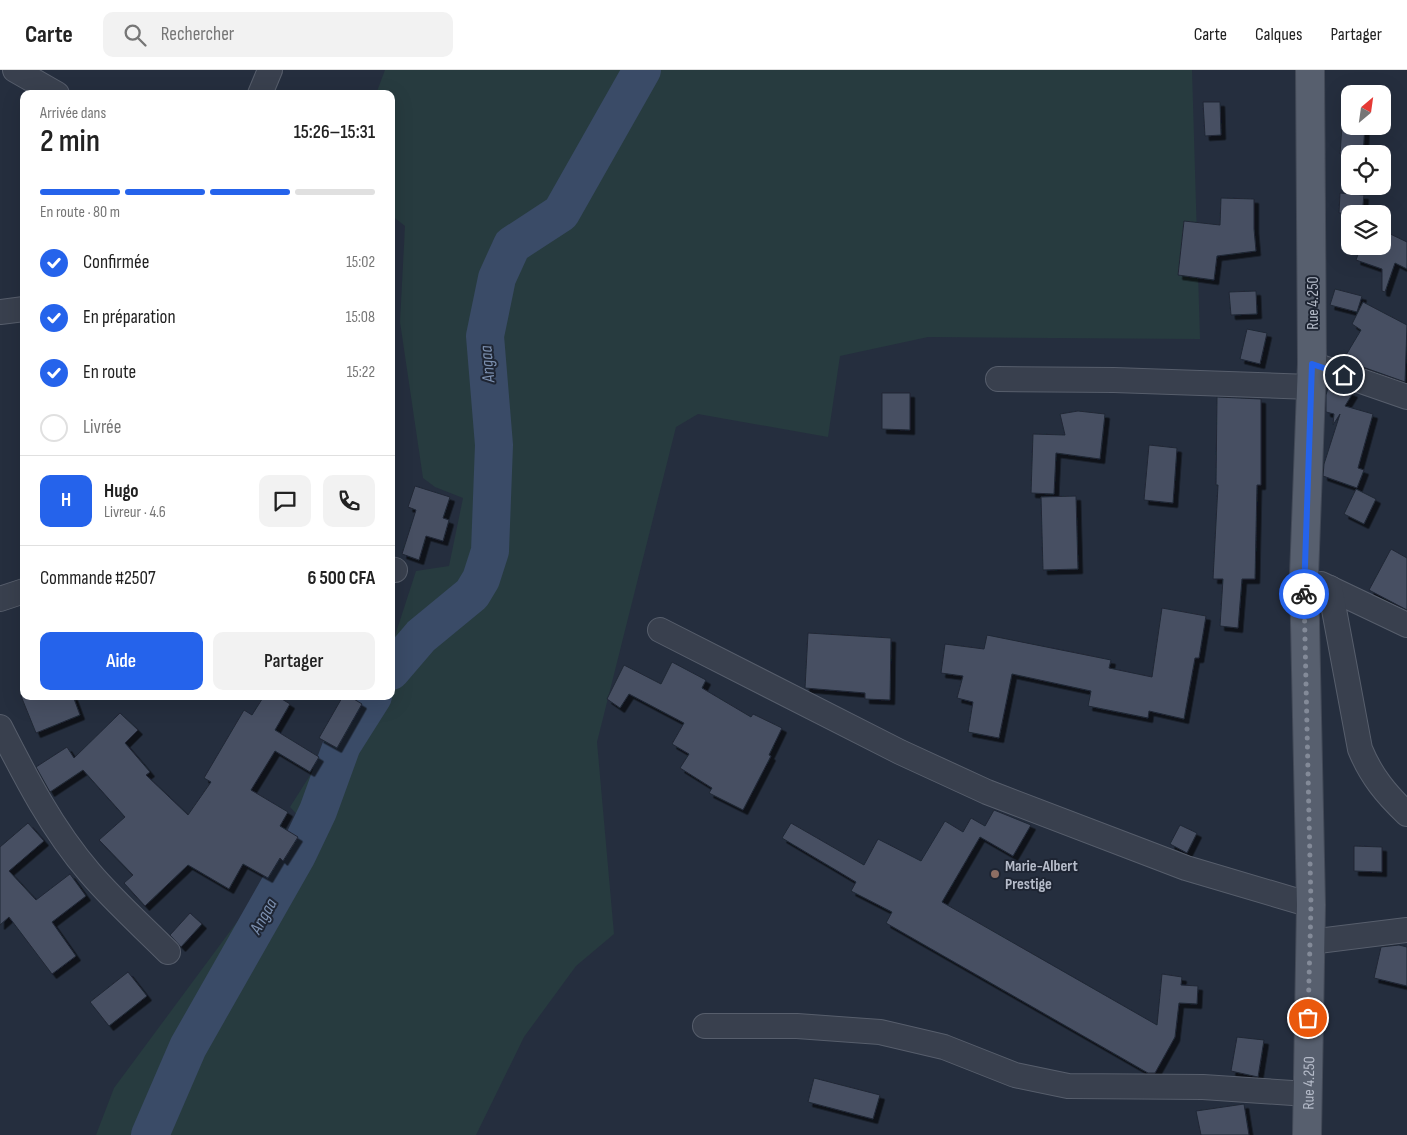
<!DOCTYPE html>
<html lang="fr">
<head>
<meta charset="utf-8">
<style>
  body { margin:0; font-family:"Sofia Sans Condensed",sans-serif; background:#f2f2f2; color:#222; height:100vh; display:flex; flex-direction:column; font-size:19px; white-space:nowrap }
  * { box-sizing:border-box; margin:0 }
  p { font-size:16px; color:#767676 }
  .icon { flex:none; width:28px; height:28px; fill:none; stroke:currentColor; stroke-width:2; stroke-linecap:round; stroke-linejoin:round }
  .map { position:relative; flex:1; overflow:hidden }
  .drawer { position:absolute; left:20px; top:20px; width:375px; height:610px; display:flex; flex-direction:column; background:#fff; border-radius:10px; box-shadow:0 5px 20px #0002 }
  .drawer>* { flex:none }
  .needle { width:32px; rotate:29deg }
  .controls { position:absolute; left:1341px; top:15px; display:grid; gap:10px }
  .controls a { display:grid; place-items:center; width:50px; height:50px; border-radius:10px; background:#fff; box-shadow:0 5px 20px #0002; font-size:25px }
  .pin { position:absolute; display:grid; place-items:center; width:42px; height:42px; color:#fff; margin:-21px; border:2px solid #fff; border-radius:50%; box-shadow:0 1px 5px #0007 }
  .courier { position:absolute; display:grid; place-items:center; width:50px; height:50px; margin:-25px; border:4px solid #2563eb; border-radius:50%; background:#fff; color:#222; box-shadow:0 1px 6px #0007 }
  .summary em { font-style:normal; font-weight:600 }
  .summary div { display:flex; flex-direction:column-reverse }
  .summary { display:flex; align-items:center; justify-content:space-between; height:85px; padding:0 20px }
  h1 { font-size:32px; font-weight:600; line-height:38px }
  .bar { display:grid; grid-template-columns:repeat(4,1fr); gap:8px 5px; align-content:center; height:60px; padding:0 20px }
  .bar i { height:6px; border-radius:4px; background:#e0e0e0 }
  .bar .current { background:#2563eb }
  .bar p { grid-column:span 4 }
  .line { display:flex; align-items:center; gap:12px; padding:0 20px; border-top:1px solid #e0e0e0 }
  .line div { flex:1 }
  .round { display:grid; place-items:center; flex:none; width:52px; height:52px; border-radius:10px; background:#f2f2f2 }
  ol { padding:0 20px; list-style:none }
  li { display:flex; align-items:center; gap:15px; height:55px }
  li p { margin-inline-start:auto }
  li .icon { padding:5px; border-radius:50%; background:#2563eb; color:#fff; stroke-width:4 }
  li:last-child { color:#767676 }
  li i { width:28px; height:28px; border:2px solid #e0e0e0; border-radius:50% }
  .cta { display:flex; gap:10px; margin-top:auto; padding:10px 20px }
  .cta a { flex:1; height:58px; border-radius:10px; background:#2563eb; color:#fff; font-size:20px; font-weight:600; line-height:58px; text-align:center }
  .cta a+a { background:#f2f2f2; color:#222 }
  header { display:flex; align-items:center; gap:30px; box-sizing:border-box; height:70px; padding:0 25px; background:#fff; border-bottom:1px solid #e0e0e0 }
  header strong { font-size:24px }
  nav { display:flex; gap:28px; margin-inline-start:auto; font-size:18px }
  .search { width:350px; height:45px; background:#f2f2f2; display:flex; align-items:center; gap:12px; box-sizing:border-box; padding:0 18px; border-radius:10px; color:#767676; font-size:19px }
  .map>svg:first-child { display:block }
  .green { fill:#273b3f }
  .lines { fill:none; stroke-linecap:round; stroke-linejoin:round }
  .river { stroke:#3a4b67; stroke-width:38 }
  .building { fill:#465062; stroke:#202735; filter:url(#shadow) }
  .minor-casing { stroke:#575e6c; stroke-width:26 }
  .primary-casing { stroke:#424957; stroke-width:30 }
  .minor { stroke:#39404e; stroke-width:24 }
  .primary { stroke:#575f6e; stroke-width:28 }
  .done { stroke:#838a98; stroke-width:5; stroke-dasharray:0 9 }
  .route { stroke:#2563eb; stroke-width:6 }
  .education-dot { fill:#8d6e63; stroke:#1e2533; stroke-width:2 }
  .labels { text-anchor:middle; stroke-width:4; stroke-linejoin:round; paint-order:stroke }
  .street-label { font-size:16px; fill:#b5bbc9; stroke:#1e2533 }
  .poi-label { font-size:16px; font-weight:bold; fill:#b5bbc9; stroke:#1e2533; text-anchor:start }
  .water-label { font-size:18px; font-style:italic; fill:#7c90b0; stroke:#1e2533 }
</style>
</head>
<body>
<header>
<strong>Carte</strong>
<div class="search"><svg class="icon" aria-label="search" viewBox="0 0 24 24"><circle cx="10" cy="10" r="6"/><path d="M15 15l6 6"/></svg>Rechercher</div>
<nav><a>Carte</a><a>Calques</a><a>Partager</a></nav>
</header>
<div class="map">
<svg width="1407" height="1065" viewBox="0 0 1407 1065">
  <defs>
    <filter id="shadow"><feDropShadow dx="4.5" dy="4.5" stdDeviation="0" flood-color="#0009"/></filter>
  </defs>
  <rect width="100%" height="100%" fill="#252e3e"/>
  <path class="green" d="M385 0H1192L1200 269 928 267 840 286 828 367 698 344 676 357 597 672 614 864 576 896 524 967 476 1065H96L114 1018 308 756 290 737 333 669 366 626H391V578L416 501 449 496 463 428 435 417 423 408 400 252 405 156 391 145V24H376Z"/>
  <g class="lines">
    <g class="river">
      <path d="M391 601 421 566 472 524 481 509 490 481 494 375 485 266 497 208 512 175 561 143 642 0"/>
      <path d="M150 1065 188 977 297 785 318 741 342 675 373 626"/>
    </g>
  </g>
  <g class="building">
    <path d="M1203 32H1220L1221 65 1205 66Z"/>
    <path d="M1342 56H1365L1363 84H1340Z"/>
    <path d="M1340 123 1364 125 1362 144 1339 143Z"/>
    <path d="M1221 128 1254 129V159L1256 181 1217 186 1214 210 1178 205 1184 151 1220 155Z"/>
    <path d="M1382 160 1407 172V199L1395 193 1385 222 1382 221V199L1356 190 1361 176H1382Z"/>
    <path d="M1335 219 1362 226 1357 242 1330 235Z"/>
    <path d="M1256 221 1257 244 1231 245 1229 222Z"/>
    <path d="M1363 232 1407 255 1405 312 1343 290 1361 260 1352 254Z"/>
    <path d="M1247 259 1267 263 1260 294 1240 289Z"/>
    <path d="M1337 317 1353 323 1345 336 1373 344 1358 398 1364 400 1357 418 1323 406 1324 394 1340 344 1333 355 1334 344 1326 342V325L1328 318Z"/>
    <path d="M882 323H910V360L882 359Z"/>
    <path d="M1217 327 1261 329V415H1257L1255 509H1242L1238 558 1220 556 1223 509H1213L1218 415H1216Z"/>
    <path d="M1078 341 1105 344 1100 389 1056 383 1054 424 1031 423 1033 364 1065 365 1060 344Z"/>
    <path d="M1149 375 1177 378 1173 433 1144 430Z"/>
    <path d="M415 416 450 427 443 448 449 450 443 471 426 466 419 490 402 484 416 440 408 437Z"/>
    <path d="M1356 419 1376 429 1364 454 1344 444Z"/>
    <path d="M1076 426 1078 499 1043 500 1041 427Z"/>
    <path d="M1391 479 1407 488V540L1369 520Z"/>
    <path d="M1162 538 1206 546 1199 588H1195L1184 649 1149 641 1148 648 1088 636 1091 621 1012 604 999 668 968 662 973 632 957 628 963 606 941 603 945 574 984 579 987 565 1111 590 1109 598 1152 607Z"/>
    <path d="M808 563 891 568 890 630 865 629V623L805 618Z"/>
    <path d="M672 592 706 610 702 618 751 647 753 644 782 658 769 685 771 686 743 740 709 723 712 718 680 698 689 684 672 674 684 653 629 624 620 638 607 629 624 595 661 614Z"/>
    <path d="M21 626H73L80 645 36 663Z"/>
    <path d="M264 626H277L290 634 275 660 319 687 310 702 275 681 251 720 288 742 280 756 298 767 283 791 280 788 268 808 243 794 229 819 188 795 145 836 124 813 133 805 99 770 125 747 83 700 50 722 36 697 67 677 74 688 120 643 138 660 125 673 150 702 146 705 188 745 211 712 204 708 244 640 252 645Z"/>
    <path d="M343 626H349L362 634 337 678 319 668Z"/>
    <path d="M994 740 1031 755 1013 786 980 767 942 832 1157 955 1162 904 1182 907 1181 915 1198 916 1197 934 1179 933 1175 967 1155 1003H1148L886 853 892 842 851 821 856 812 782 768 791 753 864 795 878 769 921 791 945 751 963 762 971 748 985 756Z"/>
    <path d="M28 753 44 771 9 801 36 830 70 804 86 826 52 852 76 886 52 904 9 847 0 855V777Z"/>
    <path d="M1180 755 1197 763 1187 783 1170 774Z"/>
    <path d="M1354 776 1382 777V802L1354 801Z"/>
    <path d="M190 843 202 854 181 877 170 865Z"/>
    <path d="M1399 875 1407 877V916L1374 908 1381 877Z"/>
    <path d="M128 902 147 926 109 956 90 932Z"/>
    <path d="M1237 967 1264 970 1258 1007 1231 1001Z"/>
    <path d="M814 1008 880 1025 873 1049 808 1032Z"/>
    <path d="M1244 1034 1249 1065H1201L1196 1041Z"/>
  </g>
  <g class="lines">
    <g class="minor-casing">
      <g id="minor">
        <path d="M15 0 57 24"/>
        <path d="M260 24 270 0"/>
        <path d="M0 242 24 239"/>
        <path d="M1312 294 1407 327"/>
        <path d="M998 309 1114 310 1311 317"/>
        <path d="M391 499 395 500"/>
        <path d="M1321 514 1407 555"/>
        <path d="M1330 518 1360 679C1371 706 1386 724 1407 744"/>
        <path d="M0 529 24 521"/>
        <path d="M660 560 900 682 987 722 1186 798 1311 835"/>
        <path d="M0 657C26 708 52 759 90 803 114 831 142 856 168 882"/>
        <path d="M1310 872 1407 860"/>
        <path d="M705 956H797L880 962 944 977 1015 1005 1068 1016 1203 1017 1307 1024"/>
      </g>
    </g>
    <g class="primary-casing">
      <g id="primary">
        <path id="s1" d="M1307 1065 1311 835 1304 506 1312 294 1310 0"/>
      </g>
    </g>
    <use href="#minor" class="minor"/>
    <use href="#primary" class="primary"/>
  </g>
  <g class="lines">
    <path class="done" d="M1304 524 1311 835 1308 948"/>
    <path class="route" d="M1304 524 1312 294 1344 305"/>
  </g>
  <circle class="education-dot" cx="995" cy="804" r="5"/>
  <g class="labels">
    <g class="street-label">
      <text transform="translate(1312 233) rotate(-90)" y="6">Rue 4.250</text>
      <text dy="6" stroke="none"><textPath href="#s1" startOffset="52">Rue 4.250</textPath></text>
    </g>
    <g class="poi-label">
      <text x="1005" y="801">Marie-Albert<tspan x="1005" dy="18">Prestige</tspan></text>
    </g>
    <g class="water-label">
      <text transform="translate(487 294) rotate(-95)" y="6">Angaa</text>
      <text transform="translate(263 846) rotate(-61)" y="6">Angaa</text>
    </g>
  </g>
</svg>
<div class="controls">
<a><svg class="needle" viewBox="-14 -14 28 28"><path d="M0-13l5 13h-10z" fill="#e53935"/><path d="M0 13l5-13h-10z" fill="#767676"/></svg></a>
<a><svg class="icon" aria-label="locate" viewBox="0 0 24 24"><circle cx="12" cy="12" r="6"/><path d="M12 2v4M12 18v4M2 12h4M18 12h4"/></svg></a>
<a><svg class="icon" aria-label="layers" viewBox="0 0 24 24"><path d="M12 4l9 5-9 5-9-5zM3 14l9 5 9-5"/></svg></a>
</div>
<div class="pin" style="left:1308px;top:948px;background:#ea580c"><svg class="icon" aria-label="bag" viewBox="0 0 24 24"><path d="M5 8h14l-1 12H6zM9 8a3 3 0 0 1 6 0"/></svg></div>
<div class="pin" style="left:1344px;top:305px;background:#1f2937"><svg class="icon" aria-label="home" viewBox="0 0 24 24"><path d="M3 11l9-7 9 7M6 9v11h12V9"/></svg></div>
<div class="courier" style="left:1304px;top:524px"><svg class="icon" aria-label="bike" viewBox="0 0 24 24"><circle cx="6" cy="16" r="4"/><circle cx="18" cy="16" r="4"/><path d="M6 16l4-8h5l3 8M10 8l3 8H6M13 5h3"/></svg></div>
<section class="drawer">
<div class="summary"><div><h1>2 min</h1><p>Arrivée dans</p></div><em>15:26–15:31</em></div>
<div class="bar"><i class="current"></i><i class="current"></i><i class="current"></i><i></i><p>En route · 80 m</p></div>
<ol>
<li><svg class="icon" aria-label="check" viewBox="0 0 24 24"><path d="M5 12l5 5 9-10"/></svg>Confirmée<p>15:02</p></li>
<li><svg class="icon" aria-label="check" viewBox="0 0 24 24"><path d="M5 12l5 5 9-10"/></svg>En préparation<p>15:08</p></li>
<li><svg class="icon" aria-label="check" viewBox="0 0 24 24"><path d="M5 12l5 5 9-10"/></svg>En route<p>15:22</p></li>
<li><i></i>Livrée</li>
</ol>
<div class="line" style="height:90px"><b class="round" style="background:#2563eb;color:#fff">H</b><div><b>Hugo</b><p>Livreur · 4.6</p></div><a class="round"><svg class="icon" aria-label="chat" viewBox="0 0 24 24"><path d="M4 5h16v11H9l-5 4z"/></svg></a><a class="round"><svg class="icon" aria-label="phone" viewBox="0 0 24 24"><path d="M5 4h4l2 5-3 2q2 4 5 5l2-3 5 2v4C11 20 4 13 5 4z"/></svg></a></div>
<div class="line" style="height:65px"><div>Commande #2507</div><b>6 500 CFA</b></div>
<div class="cta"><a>Aide</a><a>Partager</a></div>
</section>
</div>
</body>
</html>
